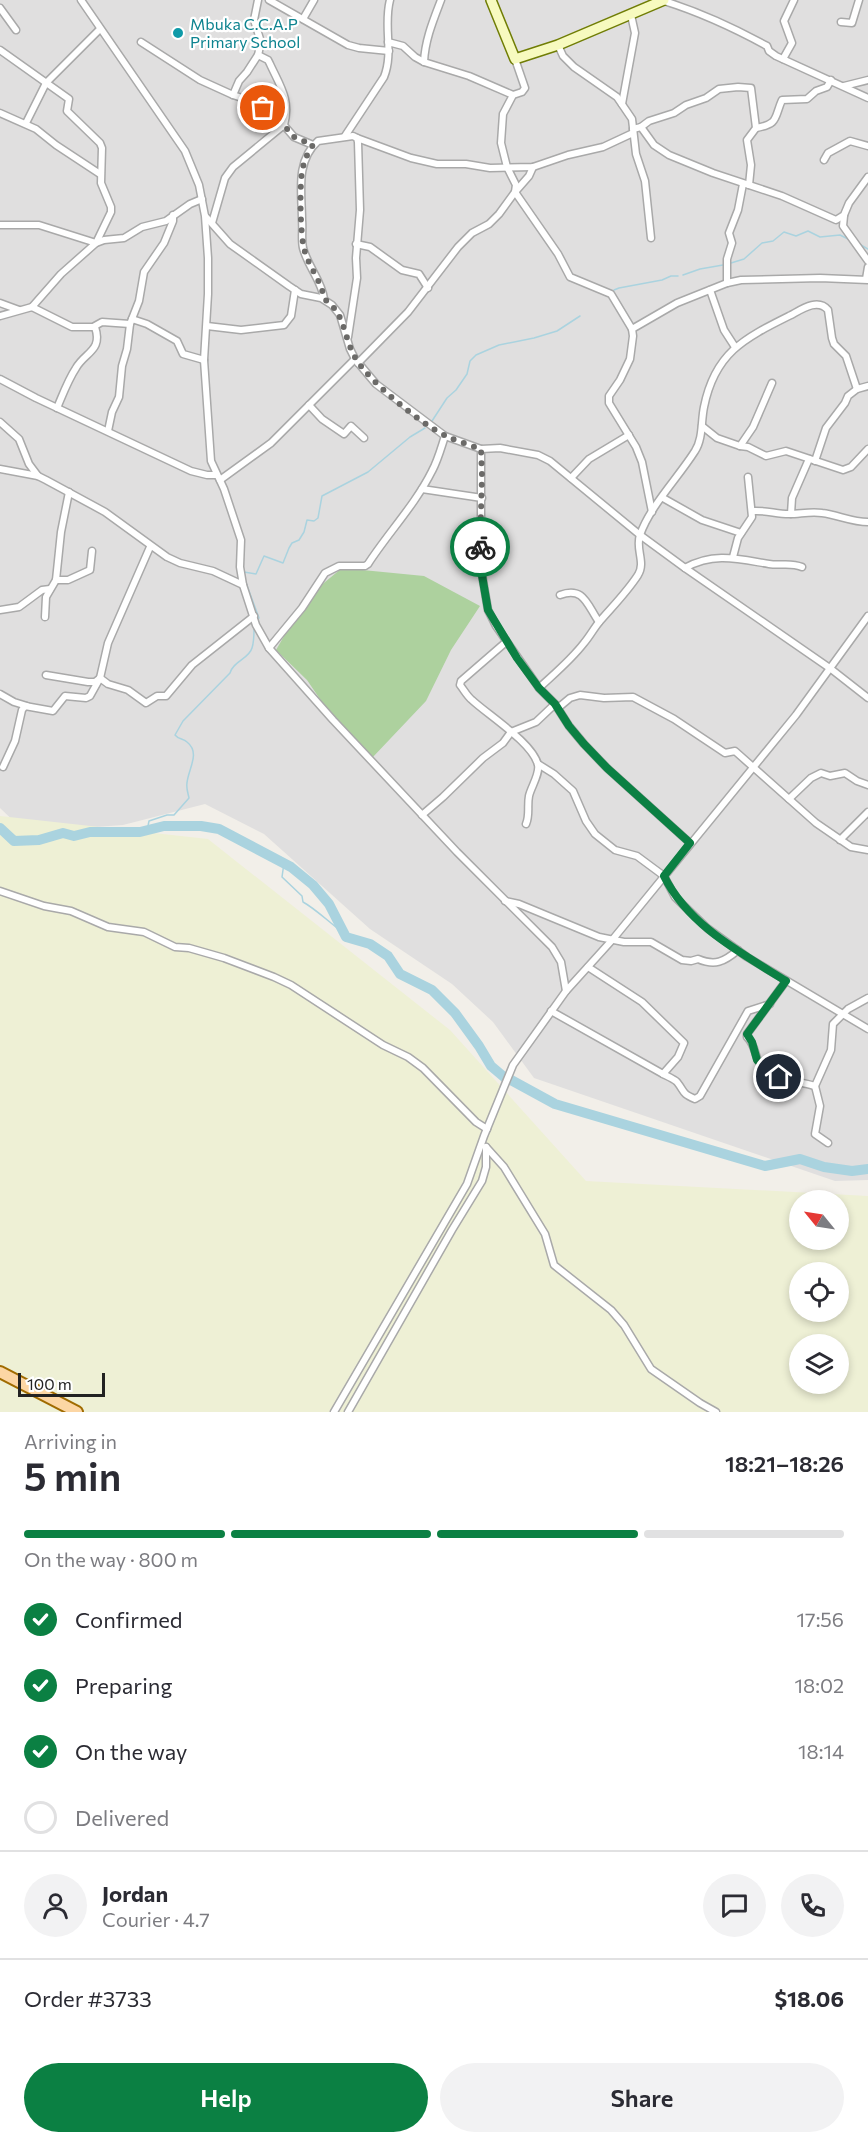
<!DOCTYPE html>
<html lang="en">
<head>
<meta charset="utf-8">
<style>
  body { margin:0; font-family:Commissioner,sans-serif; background:#f2f2f3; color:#2b2b33; height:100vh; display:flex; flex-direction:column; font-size:22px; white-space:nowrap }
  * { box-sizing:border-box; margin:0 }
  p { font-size:20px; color:#7c7c81 }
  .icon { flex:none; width:33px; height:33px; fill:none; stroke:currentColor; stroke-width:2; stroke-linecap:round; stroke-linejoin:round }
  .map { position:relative; height:1412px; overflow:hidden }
  .sheet { display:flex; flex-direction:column; background:#fff; flex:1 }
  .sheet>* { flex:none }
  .needle { width:39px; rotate:300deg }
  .buttons { position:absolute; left:789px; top:1190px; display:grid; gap:12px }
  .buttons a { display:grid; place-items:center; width:60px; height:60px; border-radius:50%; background:#fff; box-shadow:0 3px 9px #0003; font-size:30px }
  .scale { position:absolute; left:18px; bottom:15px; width:87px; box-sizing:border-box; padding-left:6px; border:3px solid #222; border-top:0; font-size:16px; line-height:21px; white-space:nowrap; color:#222; -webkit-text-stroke:4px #fff; paint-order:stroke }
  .pin { position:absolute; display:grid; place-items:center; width:51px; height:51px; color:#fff; margin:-26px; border:3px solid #fff; border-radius:50%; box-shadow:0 2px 6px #0007 }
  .courier { position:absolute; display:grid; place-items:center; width:60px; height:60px; margin:-30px; border:4px solid #0b8043; border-radius:50%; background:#fff; color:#222; box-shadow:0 2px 8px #0007 }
  .head em { font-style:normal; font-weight:600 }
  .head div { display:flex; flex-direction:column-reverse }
  .head { display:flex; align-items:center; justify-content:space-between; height:102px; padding:0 24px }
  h1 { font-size:39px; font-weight:600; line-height:45px }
  .bar { display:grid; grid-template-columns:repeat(4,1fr); gap:9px 6px; align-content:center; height:72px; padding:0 24px }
  .bar i { height:8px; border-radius:4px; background:#e1e1e2 }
  .bar .selected { background:#0b8043 }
  .bar p { grid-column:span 4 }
  .line { display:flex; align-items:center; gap:15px; padding:0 24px; border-top:2px solid #e1e1e2 }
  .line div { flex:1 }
  .round { display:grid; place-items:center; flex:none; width:63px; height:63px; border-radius:32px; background:#f2f2f3 }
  ol { padding:0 24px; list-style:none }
  li { display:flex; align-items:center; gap:18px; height:66px }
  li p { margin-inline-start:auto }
  li .icon { padding:6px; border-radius:50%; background:#0b8043; color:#fff; stroke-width:4 }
  li:last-child { color:#7c7c81 }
  li i { width:33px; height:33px; border:3px solid #e1e1e2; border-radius:50% }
  .action { display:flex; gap:12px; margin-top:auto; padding:12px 24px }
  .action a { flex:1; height:69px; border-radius:36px; background:#0b8043; color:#fff; font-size:24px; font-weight:600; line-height:69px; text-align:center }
  .action a+a { background:#f2f2f3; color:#2b2b33 }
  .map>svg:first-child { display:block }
  .residential { fill:#e0dfdf }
  .farmland { fill:#eef0d5; fill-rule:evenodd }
  .forest { fill:#add19e }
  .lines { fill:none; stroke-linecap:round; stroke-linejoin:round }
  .stream { stroke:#aad3df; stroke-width:1.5 }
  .river { stroke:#aad3df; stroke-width:10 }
  .street-casing { stroke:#a9a9a9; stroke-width:9 }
  .secondary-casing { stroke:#707d05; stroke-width:12 }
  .primary-casing { stroke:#a06b00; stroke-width:14 }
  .street { stroke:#fff; stroke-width:6 }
  .secondary { stroke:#f7fabf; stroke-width:9 }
  .primary { stroke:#fcd6a4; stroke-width:10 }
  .done { stroke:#6b6a68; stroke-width:6; stroke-dasharray:0 10.8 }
  .route { stroke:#0b8043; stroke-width:8 }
  .culture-dot { fill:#0f9aa8; stroke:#fff; stroke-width:2 }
  .labels { text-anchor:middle; stroke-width:4.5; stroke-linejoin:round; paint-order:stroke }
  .culture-label { font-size:16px; fill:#0d838f; stroke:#fff; text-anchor:start }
</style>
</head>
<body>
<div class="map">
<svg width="868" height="1412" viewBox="0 0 868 1412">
  <rect width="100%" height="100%" fill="#f2efe9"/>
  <path class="residential" d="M0 0H868V1180L835 1181 534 1078 493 1022 452 984 370 929 264 834 205 804 123 825 25 832 0 808Z"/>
  <path class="farmland" d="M0 816 208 839 450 1030 586 1181 868 1196V1412H0ZM800 1200H838V1239H800ZM800 1272H838V1311H800ZM800 1344H838V1383H800Z"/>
  <path class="forest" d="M342 568 424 576 480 606 451 650 426 701 372 758 328 711 307 680 276 650 287 631 319 587Z"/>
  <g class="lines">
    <g class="stream">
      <path d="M861 245 868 249"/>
      <path d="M731 263 744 259 762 243 773 241 784 232 796 236 808 231 820 237 840 235 848 239"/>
      <path d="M683 275 700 269 723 265"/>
      <path d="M614 290 619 288 662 280 671 276H678"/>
      <path d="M432 421 447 398 456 390 467 374 470 361 476 355 499 345 534 338 557 331 580 316"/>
      <path d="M244 572 256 574 264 556 283 563 289 548 292 543 299 540 304 532 307 520 314 521 318 518 322 496 368 472 410 437 425 428"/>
      <path d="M245 580 259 618 257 620"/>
      <path d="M147 831 149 821 167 815H174L189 798C188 793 186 788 187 783 188 769 201 753 187 742 183 738 179 740 175 735L183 721 230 673C233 661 249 659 252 648 254 642 254 634 254 629"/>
      <path d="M284 863 282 877 302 896 303 902C316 909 332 925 345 934"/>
    </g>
    <g class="river">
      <path d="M0 828 14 841 39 840 63 833 74 836 90 832H140L164 826H201L219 829 291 867 313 885 329 904 346 937 370 944 388 956 400 974 432 990 455 1013 479 1046 491 1066 504 1077"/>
      <path d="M511 1080 555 1104 765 1166 800 1159 824 1167 852 1171 868 1169"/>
    </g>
    <g class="street-casing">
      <g id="street">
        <path d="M81 0 185 151 199 185 205 216 208 258V294L204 360 211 461 224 489 241 540 240 567 243 585 256 625 269 648 333 720 457 852 552 947 561 962 566 991"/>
        <path d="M269 0 348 45 359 48 389 51"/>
        <path d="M664 1C699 12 734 28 767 46L769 51 776 56 868 98"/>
        <path d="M0 8 16 30"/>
        <path d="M303 19 314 0"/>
        <path d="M841 22 852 23 859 0"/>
        <path d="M141 42 200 80 233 95 251 101 275 115 294 137 313 145"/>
        <path d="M388 42 403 46 415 57 424 62 469 76 513 95"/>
        <path d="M558 45 563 56 574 67 617 97 632 119 636 154 645 181 651 238"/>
        <path d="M0 50 69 99 67 111 100 143 102 148 101 183 111 207V212L96 243 39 225H0"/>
        <path d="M783 59 792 43 784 21 794 0"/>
        <path d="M424 62C425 40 433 21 441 0"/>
        <path d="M844 86 868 80"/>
        <path d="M233 95 239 81 247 72 258 55 261 42 254 20 258 0"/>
        <path d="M622 104 635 33 631 15"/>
        <path d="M0 113 36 129 56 145 100 174"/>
        <path d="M26 123 46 83 100 29"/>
        <path d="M641 127 649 121 674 113 686 105 706 98 719 89 738 87 751 88 756 128 747 140 751 165 749 185"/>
        <path d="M756 128C779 124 774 118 782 100L807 99 816 91 827 87 831 80"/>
        <path d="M633 129 641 127 654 145 669 155 713 173 782 196 836 220 844 215 849 203 868 177"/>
        <path d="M345 136 384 77C394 52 383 26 390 0"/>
        <path d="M357 138 411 158 437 164H466L490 168 533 167 568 155 603 147 633 133"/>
        <path d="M824 160 828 153 850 141 868 146"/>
        <path d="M533 167 529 176 515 192 558 254 570 277 611 294 632 329 633 336 630 359 620 380 609 396V403L636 447 642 462 652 512"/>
        <path d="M844 216 843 226 868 261"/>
        <path d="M206 217 230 244 289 286 301 294 321 298 332 305 340 315 350 349 355 359 376 384 445 436 481 449 500 448 538 455 550 461 640 535 685 568 831 669 868 698"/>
        <path d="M212 223 225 178 233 167 284 125C291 100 280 86 270 64L268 60 258 55"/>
        <path d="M356 244 370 247 402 270 419 274 428 288"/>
        <path d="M866 279 868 267"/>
        <path d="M727 283V259L732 243 729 233 738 210 743 184"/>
        <path d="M710 290 724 330 735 347"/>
        <path d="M324 299C322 281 308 267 303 248 301 239 303 230 302 220 302 194 295 161 318 141L353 136 357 138 358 142 360 210 356 258 357 278 348 337"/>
        <path d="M0 303 19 310"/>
        <path d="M32 307 72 327H93L102 322 130 324"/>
        <path d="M0 316 32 307 61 274 96 243 104 240 124 238 142 227 166 221 190 204 202 199"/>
        <path d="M132 319 147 324 177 341 183 354 204 360"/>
        <path d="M207 326 241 330 284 325 291 316 295 290"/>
        <path d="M632 329 677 303 727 283 741 280 820 278 868 280"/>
        <path d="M358 363 408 312 458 247 472 233 489 224 499 214 515 192 516 185 507 167 501 143 503 114 513 95 522 92 525 88 515 59"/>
        <path d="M0 379 36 398 191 471 207 475H216"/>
        <path d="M309 405 322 419 344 434 351 426 364 438"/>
        <path d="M57 408C63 394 68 380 76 368 85 352 103 351 95 327"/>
        <path d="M0 422 19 439 29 464 38 476"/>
        <path d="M702 426 717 438 740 446 753 427 772 383"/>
        <path d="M108 431 112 412 119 397 122 366 127 349 130 324 139 301 144 272 164 243 173 221V215"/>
        <path d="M740 446 748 447 766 456 786 451 843 470 851 467 868 449"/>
        <path d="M481 449V530L479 557 488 610 496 626 539 688 555 704 569 726 584 744 607 768 690 843"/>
        <path d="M815 461 826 428 845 403 848 396 857 389 868 386"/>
        <path d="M0 469 38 476 46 480 105 512 167 557 180 563 213 571 243 585"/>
        <path d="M571 478 589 459 629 435"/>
        <path d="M220 480 271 443 355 359"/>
        <path d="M422 489 482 498"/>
        <path d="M663 498 702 520 741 533"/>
        <path d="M752 511C766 510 776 514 789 514 800 514 811 511 822 513 838 515 852 522 868 522"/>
        <path d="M791 514 792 498 809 459"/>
        <path d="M733 557 738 538 752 517 748 477"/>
        <path d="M685 568C714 552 738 559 769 564 781 566 790 562 802 567"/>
        <path d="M56 580H68L90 570 92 551"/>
        <path d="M560 595C584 586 587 605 599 622"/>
        <path d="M0 610 19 607 42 590 50 589"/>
        <path d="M45 617 46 597 56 580 61 532 69 492"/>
        <path d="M506 642 461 681 460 685C464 690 467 696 472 700 488 715 533 743 538 765 540 774 531 787 529 796 527 806 530 815 526 824"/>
        <path d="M269 648 302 608 325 573 339 566H365L368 564C388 533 415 505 432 471 438 460 441 448 445 436"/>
        <path d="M46 675 88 682H95L100 678"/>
        <path d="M100 678 108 684 128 690 146 703 157 696H166L192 665 254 616"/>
        <path d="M539 688C554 674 571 660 584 643 590 636 594 628 600 621 613 606 627 592 638 575 646 562 635 549 640 535 650 506 678 478 695 451 703 439 701 421 704 407 715 352 745 338 791 315 802 309 818 298 828 310L832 338 834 344 846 356 857 389"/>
        <path d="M0 694 14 702 27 706"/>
        <path d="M558 708 570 698 580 695 604 698 633 697 674 719 725 753 735 751 816 823 851 847 868 850"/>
        <path d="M538 764 554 774 573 791 586 821 595 834 615 850 637 856 664 876 675 897 707 928 747 957 868 1029"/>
        <path d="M3 767 15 741 22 710 25 706 53 711 65 696 86 698 90 696 100 678 108 643 150 547"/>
        <path d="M789 799 811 778 821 773 830 776 845 773 857 781 868 785"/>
        <path d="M422 815 443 797 483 758 503 743 511 732 536 722 555 704"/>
        <path d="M840 840 868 812"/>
        <path d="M0 891 44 906 71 911 108 927 144 932 175 947 189 948 224 958 274 977 291 985 383 1045 408 1057 423 1068 476 1122 487 1129"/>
        <path d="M505 901 519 904 599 937 624 942H651L682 960 691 961 698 959C715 966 724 962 738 950"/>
        <path d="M588 967 642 1002 684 1043 678 1057 663 1074"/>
        <path d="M786 981 747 1034V1037C754 1044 754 1050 757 1058 765 1078 797 1081 815 1086L831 1050 833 1024 848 1009 868 998"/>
        <path d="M551 1011 663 1074C667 1076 674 1079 677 1082 685 1092 681 1093 695 1099L700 1096 748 1011 770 1004"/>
        <path d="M815 1086 820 1106 815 1134 828 1143"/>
        <path d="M486 1147 504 1167 545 1234 554 1265 611 1310 624 1325 651 1369 700 1403 716 1412"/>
        <path d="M334 1412 467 1184 484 1136 513 1065 566 991 613 939 796 715 868 616"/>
        <path d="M348 1412 452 1230 482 1181 486 1167V1147"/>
      </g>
    </g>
    <g class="secondary-casing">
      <path id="secondary" d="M491 0 515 59 558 45 664 0"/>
    </g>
    <g class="primary-casing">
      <path id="primary" d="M0 1372 77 1412"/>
    </g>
    <use href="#street" class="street"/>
    <use href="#secondary" class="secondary"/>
    <use href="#primary" class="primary"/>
  </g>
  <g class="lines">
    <path class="done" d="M263 108 275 115 294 137 313 145C308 152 305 159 303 167 299 180 300 239 305 252 310 269 322 282 324 299 346 313 343 338 356 359 370 382 421 424 446 436 457 441 469 445 481 449L482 476 480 547"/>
    <path class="route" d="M480 547 479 558 488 610 517 658 539 688 555 704 569 726 584 744 607 768 690 843 664 876C688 925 741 953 786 981L747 1034 752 1042 757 1060 771 1073 779 1077"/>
  </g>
  <circle class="culture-dot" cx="178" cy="33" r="6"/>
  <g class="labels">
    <g class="culture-label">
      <text x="190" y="30">Mbuka C.C.A.P<tspan x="190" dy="18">Primary School</tspan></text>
    </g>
  </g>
</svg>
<div class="buttons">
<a><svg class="needle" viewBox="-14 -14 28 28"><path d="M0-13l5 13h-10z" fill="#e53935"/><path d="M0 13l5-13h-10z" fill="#7c7c81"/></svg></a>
<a><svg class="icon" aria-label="locate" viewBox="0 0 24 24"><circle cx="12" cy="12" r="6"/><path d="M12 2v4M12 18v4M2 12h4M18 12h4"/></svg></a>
<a><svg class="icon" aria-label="layers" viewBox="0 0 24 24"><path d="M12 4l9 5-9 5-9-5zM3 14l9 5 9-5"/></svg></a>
</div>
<div class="scale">100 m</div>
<div class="pin" style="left:263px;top:108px;background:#ea580c"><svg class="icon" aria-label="bag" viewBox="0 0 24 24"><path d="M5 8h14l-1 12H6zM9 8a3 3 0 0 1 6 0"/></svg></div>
<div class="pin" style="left:779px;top:1077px;background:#1f2937"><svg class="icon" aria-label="home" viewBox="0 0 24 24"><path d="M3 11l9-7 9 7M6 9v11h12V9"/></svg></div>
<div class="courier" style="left:480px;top:547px"><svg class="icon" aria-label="bike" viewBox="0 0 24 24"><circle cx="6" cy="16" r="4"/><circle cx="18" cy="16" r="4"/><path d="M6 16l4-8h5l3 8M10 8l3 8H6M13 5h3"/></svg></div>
</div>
<section class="sheet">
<div class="head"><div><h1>5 min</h1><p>Arriving in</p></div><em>18:21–18:26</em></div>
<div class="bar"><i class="selected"></i><i class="selected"></i><i class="selected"></i><i></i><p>On the way · 800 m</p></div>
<ol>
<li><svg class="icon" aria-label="check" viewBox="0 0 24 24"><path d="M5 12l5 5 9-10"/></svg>Confirmed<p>17:56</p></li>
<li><svg class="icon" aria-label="check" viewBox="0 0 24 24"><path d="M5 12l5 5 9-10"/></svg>Preparing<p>18:02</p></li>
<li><svg class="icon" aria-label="check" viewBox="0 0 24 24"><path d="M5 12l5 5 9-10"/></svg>On the way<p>18:14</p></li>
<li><i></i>Delivered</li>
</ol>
<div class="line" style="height:108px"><a class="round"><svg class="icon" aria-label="person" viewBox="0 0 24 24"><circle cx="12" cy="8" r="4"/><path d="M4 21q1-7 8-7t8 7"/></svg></a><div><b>Jordan</b><p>Courier · 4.7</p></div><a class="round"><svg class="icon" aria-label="chat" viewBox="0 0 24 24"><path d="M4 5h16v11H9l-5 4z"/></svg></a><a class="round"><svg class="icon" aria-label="phone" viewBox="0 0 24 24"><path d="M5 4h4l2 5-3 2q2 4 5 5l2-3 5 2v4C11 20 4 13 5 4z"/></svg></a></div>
<div class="line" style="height:78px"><div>Order #3733</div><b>$18.06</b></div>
<div class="action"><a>Help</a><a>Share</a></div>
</section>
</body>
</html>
